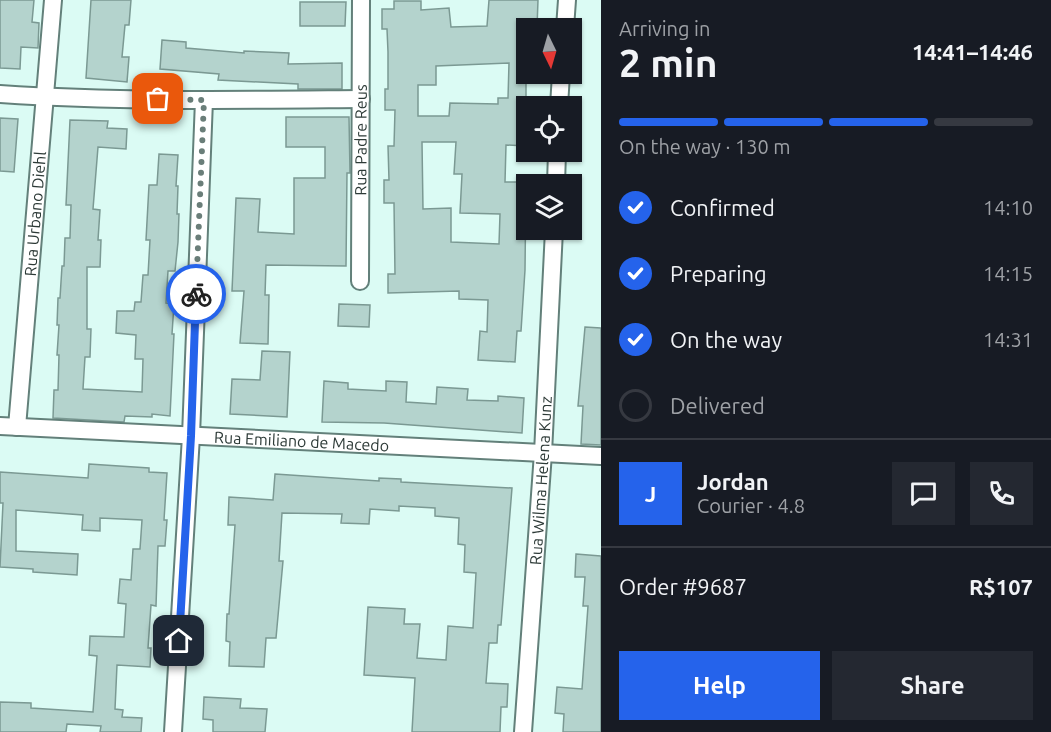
<!DOCTYPE html>
<html lang="en">
<head>
<meta charset="utf-8">
<style>
  body { margin:0; font-family:Ubuntu,sans-serif; background:#242831; color:#f1f3f6; height:100vh; display:flex; flex-direction:column; font-size:22px; white-space:nowrap }
  * { box-sizing:border-box; margin:0 }
  p { font-size:20px; color:#9ea1a6 }
  .icon { flex:none; width:33px; height:33px; fill:none; stroke:currentColor; stroke-width:2; stroke-linecap:round; stroke-linejoin:round }
  .map { position:relative; flex:1; overflow:hidden }
  .details { display:flex; flex-direction:column; background:#171b24; width:450px }
  .details>* { flex:none }
  .needle { width:39px; rotate:175deg }
  .buttons { position:absolute; left:516px; top:18px; display:grid; gap:12px }
  .buttons a { display:grid; place-items:center; width:66px; height:66px; border-radius:0px; background:#171b24; box-shadow:0 2px 4px #0004; font-size:30px }
  .pin { position:absolute; display:grid; place-items:center; width:51px; height:51px; color:#fff; margin:-26px; border-radius:12px; box-shadow:0 3px 9px #0006 }
  .courier { position:absolute; display:grid; place-items:center; width:60px; height:60px; margin:-30px; border:4px solid #2563eb; border-radius:50%; background:#fff; color:#222; box-shadow:0 2px 8px #0007 }
  .summary em { font-style:normal; font-weight:600 }
  .summary div { display:flex; flex-direction:column-reverse }
  .summary { display:flex; align-items:center; justify-content:space-between; height:102px; padding:0 18px }
  h1 { font-size:39px; font-weight:600; line-height:45px }
  .bar { display:grid; grid-template-columns:repeat(4,1fr); gap:9px 6px; align-content:center; height:72px; padding:0 18px }
  .bar i { height:8px; border-radius:4px; background:#363941 }
  .bar .current { background:#2563eb }
  .bar p { grid-column:span 4 }
  .line { display:flex; align-items:center; gap:15px; padding:0 18px; border-top:2px solid #363941 }
  .line div { flex:1 }
  .round { display:grid; place-items:center; flex:none; width:63px; height:63px; border-radius:0px; background:#242831 }
  ol { padding:0 18px; list-style:none }
  li { display:flex; align-items:center; gap:18px; height:66px }
  li p { margin-inline-start:auto }
  li .icon { padding:6px; border-radius:50%; background:#2563eb; color:#fff; stroke-width:4 }
  li:last-child { color:#9ea1a6 }
  li i { width:33px; height:33px; border:3px solid #363941; border-radius:50% }
  .primary-button { display:flex; gap:12px; margin-top:auto; padding:12px 18px }
  .primary-button a { flex:1; height:69px; border-radius:0px; background:#2563eb; color:#fff; font-size:24px; font-weight:600; line-height:69px; text-align:center }
  .primary-button a+a { background:#242831; color:#f1f3f6 }
  main { display:flex; flex:1; min-height:0 }
  .map>svg:first-child { display:block }
  .building { fill:#b4d3cd; stroke:#7b9993; stroke-width:1.5; fill-rule:evenodd }
  .lines { fill:none; stroke-linecap:round; stroke-linejoin:round }
  .minor-casing { stroke:#63807a; stroke-width:20 }
  .minor { stroke:#fff; stroke-width:16 }
  .done { stroke:#6a7e79; stroke-width:6; stroke-dasharray:0 10.8 }
  .route { stroke:#2563eb; stroke-width:8 }
  .labels { text-anchor:middle; stroke-width:6; stroke-linejoin:round; paint-order:stroke }
  .street-label { font-size:16px; fill:#2d3a37; stroke:#fff }
</style>
</head>
<body>
<main>
<div class="map">
<svg width="601" height="732" viewBox="0 0 601 732">
  <rect width="100%" height="100%" fill="#dbfbf4"/>
  <g class="building">
    <path d="M0 0H34L32 22 39 23 38 48 21 47 20 69 0 68Z"/>
    <path d="M91 0H131L129 25H125L122 57H129L127 82 86 78Z"/>
    <path d="M489 0H538L537 28H526V146L506 145 505 182H526L525 270 521 331H517L515 362 478 360 480 331 487 332 488 300 459 299V291L388 293V274H395L394 203H384V180H389L388 146H394L395 110H385V89H388V52L387 29H382V9H394V1H421V10L449 8 451 27 487 26ZM509 63 508 98H498V104L450 103 449 116H418V85H436V66ZM422 142H456L454 174H462L460 213 500 214 499 244 451 242V208L423 209Z"/>
    <path d="M300 2H346L345 26H300Z"/>
    <path d="M162 40 186 42V48L244 53V51L289 53 288 64 342 63V89H298V84L218 80 219 74 160 69Z"/>
    <path d="M286 117H349L350 173H347L346 266 266 265 265 295H269L268 344 240 343 244 291H232L236 198 260 199 258 232 294 234V178H325V147H286Z"/>
    <path d="M0 118 18 119 14 172 0 171Z"/>
    <path d="M70 120 108 121 107 128 127 129 126 149 98 147 93 209 100 210 98 240H101L100 267H87V329H91L90 357H85L83 389 142 392 143 359H135L136 335 116 333 117 311H134L135 302H141L143 275H148L150 240H146L149 185H157L159 154 178 155 176 186H178L177 214H179L178 242 175 271H168L166 303 174 304 172 334H174L170 416 152 414V417L125 416 124 422 53 418 54 390H58L59 355H57L59 325H57L58 298H60L62 266H64L65 238H70L71 205H66Z"/>
    <path d="M339 304 370 305 369 327 338 326Z"/>
    <path d="M585 327 601 328V445L581 444 583 406H578Z"/>
    <path d="M262 351 290 352 287 417 230 414 232 379 260 380Z"/>
    <path d="M324 381 348 383V389L386 391V381L407 382 406 402 436 404 437 387 468 389 467 400 498 401V396L524 398 522 433 384 423 322 422Z"/>
    <path d="M89 464 149 468V472L167 473 164 520H167L165 546H158L156 606 151 605 148 648H151L150 667 117 665 115 709 123 710 122 717 142 718 141 732H100L101 726 67 724 66 732H0V702L31 703V708L93 712 97 656 89 655 90 636 124 637 126 604 118 603 120 579 131 580 133 549H140L142 520 100 518V531L82 530 83 515 16 510V551L78 554 77 575 33 572V569L0 567 3 503H0V472L88 478Z"/>
    <path d="M275 474 379 481V478L401 479V482L512 488 501 625H498L497 643H489L486 683 508 684 507 707H501L500 732H412L415 678 364 675 368 607 405 609 404 624H420L417 658 446 660 448 626 473 628 476 573 464 572 465 545 458 544 459 518 435 516V508L399 506V511L370 509 369 524 341 523 342 514 282 513 279 561H283L276 638H266L264 667 229 666 230 642 226 641 227 614H229L235 525H228L229 497 273 500Z"/>
    <path d="M576 554 601 556V732H563L564 714 555 713 557 687 582 689 588 606H583L585 577H575Z"/>
    <path d="M204 697 241 699 240 708 267 709 265 732H213V720L203 719Z"/>
  </g>
  <g class="lines">
    <g class="minor-casing">
      <g id="minor">
        <path d="M565 28 567 0"/>
        <path d="M0 94C120 102 241 100 361 99"/>
        <path d="M559 106 561 74"/>
        <path d="M556 184 557 152"/>
        <path id="s1" d="M360 281 361 0"/>
        <path id="s2" d="M0 426 601 456"/>
        <path id="s3" d="M17 427 53 0"/>
        <path d="M173 732 191 436 204 100"/>
        <path id="s4" d="M523 732 543 453 554 230"/>
      </g>
    </g>
    <use href="#minor" class="minor"/>
  </g>
  <g class="lines">
    <path class="done" d="M158 99 204 100 196 294"/>
    <path class="route" d="M179 641 191 436 196 294"/>
  </g>
  <g class="labels">
    <g class="street-label">
      <text dy="6" stroke="none"><textPath href="#s1" startOffset="141">Rua Padre Reus</textPath></text>
      <text dy="6" stroke="none"><textPath href="#s3" startOffset="214">Rua Urbano Diehl</textPath></text>
      <text dy="6" stroke="none"><textPath href="#s2" startOffset="302">Rua Emiliano de Macedo</textPath></text>
      <text dy="6" stroke="none"><textPath href="#s4" startOffset="252">Rua Wilma Helena Kunz</textPath></text>
    </g>
  </g>
</svg>
<div class="buttons">
<a><svg class="needle" viewBox="-14 -14 28 28"><path d="M0-13l5 13h-10z" fill="#e53935"/><path d="M0 13l5-13h-10z" fill="#9ea1a6"/></svg></a>
<a><svg class="icon" aria-label="locate" viewBox="0 0 24 24"><circle cx="12" cy="12" r="6"/><path d="M12 2v4M12 18v4M2 12h4M18 12h4"/></svg></a>
<a><svg class="icon" aria-label="layers" viewBox="0 0 24 24"><path d="M12 4l9 5-9 5-9-5zM3 14l9 5 9-5"/></svg></a>
</div>
<div class="pin" style="left:158px;top:99px;background:#ea580c"><svg class="icon" aria-label="bag" viewBox="0 0 24 24"><path d="M5 8h14l-1 12H6zM9 8a3 3 0 0 1 6 0"/></svg></div>
<div class="pin" style="left:179px;top:641px;background:#1f2937"><svg class="icon" aria-label="home" viewBox="0 0 24 24"><path d="M3 11l9-7 9 7M6 9v11h12V9"/></svg></div>
<div class="courier" style="left:196px;top:294px"><svg class="icon" aria-label="bike" viewBox="0 0 24 24"><circle cx="6" cy="16" r="4"/><circle cx="18" cy="16" r="4"/><path d="M6 16l4-8h5l3 8M10 8l3 8H6M13 5h3"/></svg></div>
</div>
<section class="details">
<div class="summary"><div><h1>2 min</h1><p>Arriving in</p></div><em>14:41–14:46</em></div>
<div class="bar"><i class="current"></i><i class="current"></i><i class="current"></i><i></i><p>On the way · 130 m</p></div>
<ol>
<li><svg class="icon" aria-label="check" viewBox="0 0 24 24"><path d="M5 12l5 5 9-10"/></svg>Confirmed<p>14:10</p></li>
<li><svg class="icon" aria-label="check" viewBox="0 0 24 24"><path d="M5 12l5 5 9-10"/></svg>Preparing<p>14:15</p></li>
<li><svg class="icon" aria-label="check" viewBox="0 0 24 24"><path d="M5 12l5 5 9-10"/></svg>On the way<p>14:31</p></li>
<li><i></i>Delivered</li>
</ol>
<div class="line" style="height:108px"><b class="round" style="background:#2563eb;color:#fff">J</b><div><b>Jordan</b><p>Courier · 4.8</p></div><a class="round"><svg class="icon" aria-label="chat" viewBox="0 0 24 24"><path d="M4 5h16v11H9l-5 4z"/></svg></a><a class="round"><svg class="icon" aria-label="phone" viewBox="0 0 24 24"><path d="M5 4h4l2 5-3 2q2 4 5 5l2-3 5 2v4C11 20 4 13 5 4z"/></svg></a></div>
<div class="line" style="height:78px"><div>Order #9687</div><b>R$107</b></div>
<div class="primary-button"><a>Help</a><a>Share</a></div>
</section>
</main>
</body>
</html>
